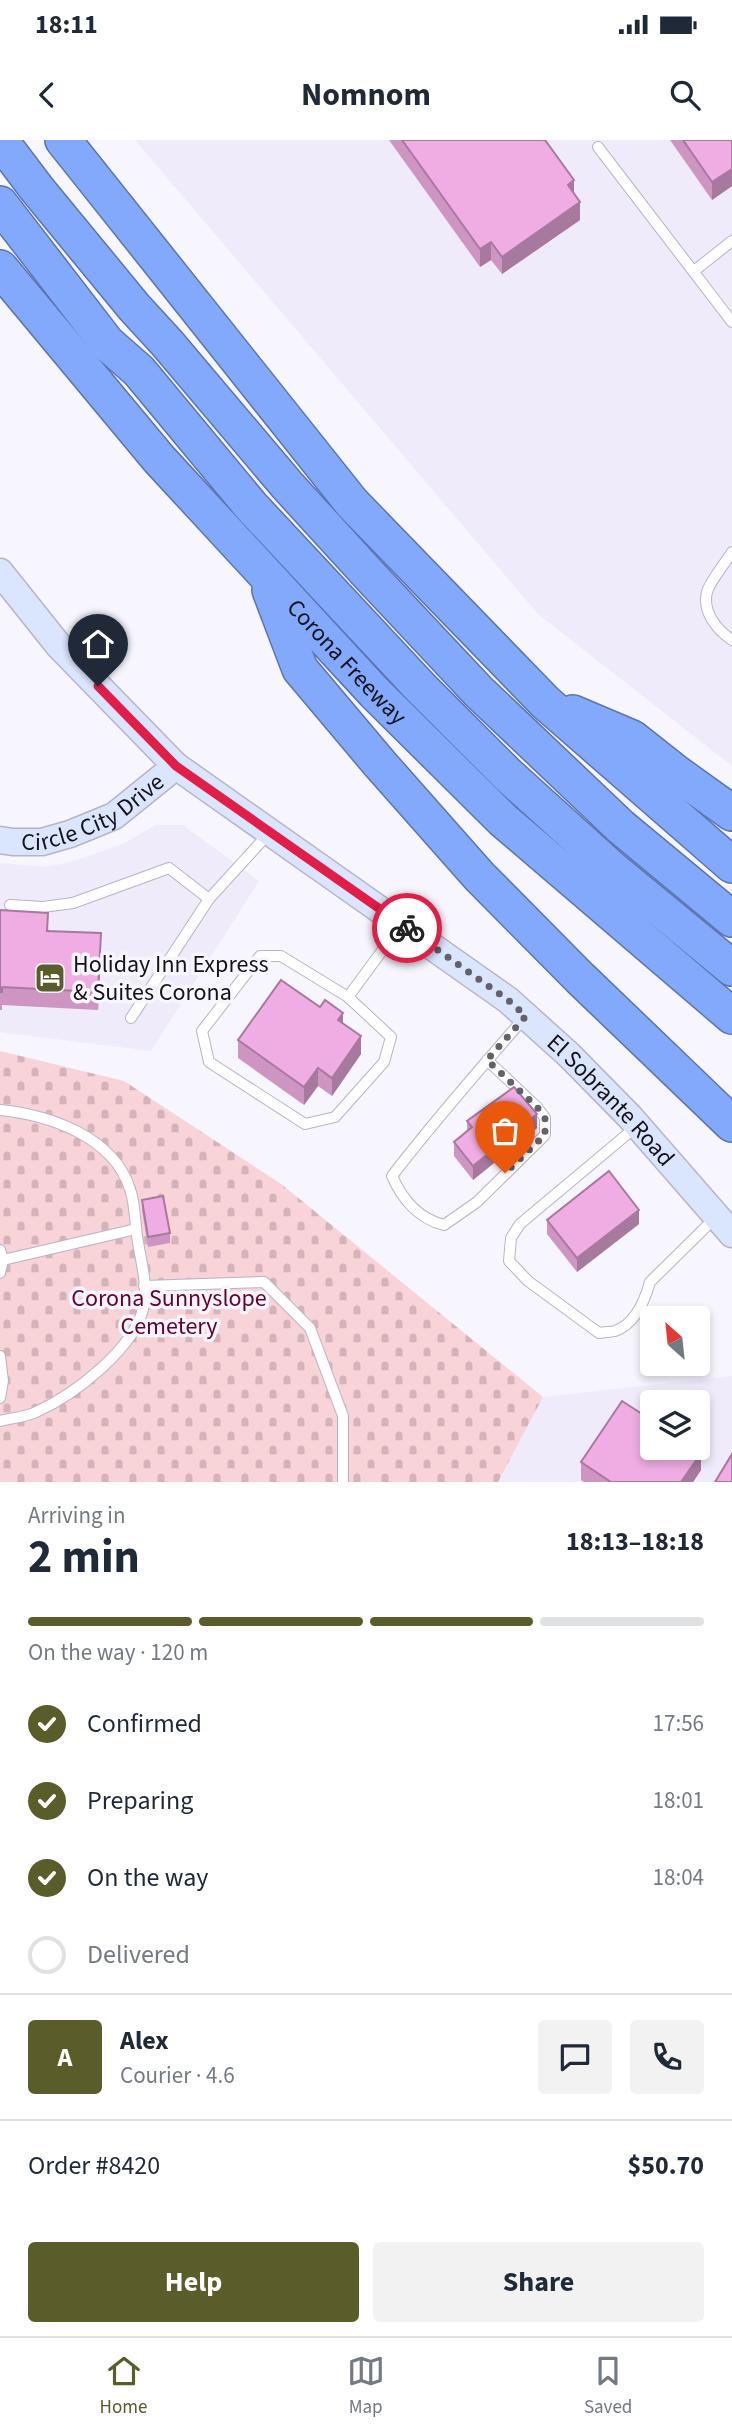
<!DOCTYPE html>
<html lang="en">
<head>
<meta charset="utf-8">
<style>
  body { margin:0; font-family:"Source Sans 3",sans-serif; background:#f2f2f3; color:#1f2937; height:100vh; display:flex; flex-direction:column; font-size:26px; white-space:nowrap }
  * { box-sizing:border-box; margin:0 }
  p { font-size:23px; color:#747a83 }
  .icon { flex:none; width:38px; height:38px; fill:none; stroke:currentColor; stroke-width:2; stroke-linecap:round; stroke-linejoin:round }
  .map { position:relative; height:1342px; overflow:hidden }
  .panel { display:flex; flex-direction:column; background:#fff; flex:1 }
  .panel>* { flex:none }
  .needle { width:46px; rotate:333deg }
  .buttons { position:absolute; left:640px; top:1166px; display:grid; gap:14px }
  .buttons a { display:grid; place-items:center; width:70px; height:70px; border-radius:7px; background:#fff; box-shadow:0 4px 10px #0003; font-size:35px }
  .pin { position:absolute; display:grid; place-items:center; width:60px; height:60px; color:#fff; margin:-72px -30px; border-radius:50% 50% 50% 0; rotate:-45deg; box-shadow:0 0 7px #0007 }
  .pin .icon { rotate:45deg }
  .courier { position:absolute; display:grid; place-items:center; width:70px; height:70px; margin:-35px; border:5px solid #e11d48; border-radius:50%; background:#fff; color:#222; box-shadow:0 2px 9px #0007 }
  .head em { font-style:normal; font-weight:700 }
  .head div { display:flex; flex-direction:column-reverse }
  .head { display:flex; align-items:center; justify-content:space-between; height:119px; padding:0 28px }
  h1 { font-size:46px; font-weight:700; line-height:52px }
  .bar { display:grid; grid-template-columns:repeat(4,1fr); gap:10px 7px; align-content:center; height:84px; padding:0 28px }
  .bar i { height:9px; border-radius:5px; background:#e0e1e3 }
  .bar .active { background:#5a5c29 }
  .bar p { grid-column:span 4 }
  .line { display:flex; align-items:center; gap:18px; padding:0 28px; border-top:2px solid #e0e1e3 }
  .line div { flex:1 }
  .round { display:grid; place-items:center; flex:none; width:74px; height:74px; border-radius:7px; background:#f2f2f3 }
  ol { padding:0 28px; list-style:none }
  li { display:flex; align-items:center; gap:21px; height:77px }
  li p { margin-inline-start:auto }
  li .icon { padding:7px; border-radius:50%; background:#5a5c29; color:#fff; stroke-width:4 }
  li:last-child { color:#747a83 }
  li i { width:38px; height:38px; border:4px solid #e0e1e3; border-radius:50% }
  .button { display:flex; gap:14px; margin-top:auto; padding:14px 28px }
  .button a { flex:1; height:80px; border-radius:7px; background:#5a5c29; color:#fff; font-size:28px; font-weight:700; line-height:80px; text-align:center }
  .button a+a { background:#f2f2f3; color:#1f2937 }
  .status { display:flex; justify-content:space-between; align-items:center; height:49px; padding:0 35px; background:#fff; direction:ltr }
  .status svg { height:19px; fill:currentColor }
  header { display:flex; justify-content:space-between; align-items:center; height:91px; padding:0 28px; background:#fff; font-size:32px; font-weight:700 }
  .tabs { display:flex; justify-content:space-around; align-items:center; height:98px; border-top:2px solid #e0e1e3; background:#fff; font-size:19px; color:#747a83 }
  .tabs a { display:grid; justify-items:center; gap:4px }
  .tabs .active { color:#5a5c29 }
  .map>svg:first-child { display:block }
  .built { fill:#f0ebfb; fill-rule:evenodd }
  .cemetery { fill:url(#cemetery-stones) }
  .lines { fill:none; stroke-linecap:round; stroke-linejoin:round }
  .lane-casing { stroke:#b9b3c5; stroke-width:12 }
  .secondary-casing { stroke:#b9b3c5; stroke-width:29 }
  .highway-casing { stroke:#5c74ad; stroke-width:38 }
  .lane { stroke:#fff; stroke-width:10 }
  .secondary { stroke:#dae5fe; stroke-width:26 }
  .highway { stroke:#83a9fd; stroke-width:35 }
  .wall { fill:#ce95c3 }
  .shaded-wall { fill:#a8799f }
  .building { fill:#f0ade3; stroke:#a8799f; stroke-width:2 }
  .done { stroke:#646269; stroke-width:7; stroke-dasharray:0 12.6 }
  .route { stroke:#e11d48; stroke-width:9 }
  .labels { text-anchor:middle; stroke-width:7; stroke-linejoin:round; paint-order:stroke }
  .street-label { font-size:24px; fill:#151319; stroke:#f7f5fd }
  .poi-label { font-size:24px; fill:#151319; stroke:#f7f5fd; text-anchor:start }
  .park-label { font-size:24px; fill:#690028; stroke:#f7f5fd }
</style>
</head>
<body>
<div class="status"><b>18:11</b><svg viewBox="0 0 49 12"><path d="M0 12V9h3v3zM5 12V6h3v6zM10 12V3h3v9zM15 12V0h3v12zM26 1h20v11H26zM47 4h2v5h-2z"/></svg></div>
<header><svg class="icon" aria-label="back" viewBox="0 0 24 24"><path d="M15 5l-7 7 7 7"/></svg>Nomnom<svg class="icon" aria-label="search" viewBox="0 0 24 24"><circle cx="10" cy="10" r="6"/><path d="M15 15l6 6"/></svg></header>
<div class="map">
<svg width="732" height="1342" viewBox="0 0 732 1342">
  <defs>
    <pattern id="cemetery-stones" width="16" height="16" patternUnits="userSpaceOnUse" patternTransform="scale(1.75)"><rect width="16" height="16" fill="#f8d3d8"/><path d="M2 7V4a2 2 0 0 1 4 0v3zM10 15v-3a2 2 0 0 1 4 0v3z" fill="#d4b4b9"/></pattern>
  </defs>
  <rect width="100%" height="100%" fill="#f7f5fd"/>
  <g class="built">
    <path d="M135 0H732V626L538 474Z"/>
    <path d="M155 685H183L259 741 151 911 0 892V723L46 727 71 722 123 704Z"/>
    <path d="M732 1236V1342H498L543 1257ZM653 1262H698V1307H653Z"/>
  </g>
  <path class="cemetery" d="M0 911 124 941 281 1044 543 1257 498 1342H0Z"/>
  <g class="lines">
    <g class="lane-casing">
      <g id="lane">
        <path d="M598 7 732 182"/>
        <path d="M694 131 732 101"/>
        <path d="M732 412C726 422 710 441 707 452 702 472 717 490 732 500"/>
        <path d="M209 759 270 692"/>
        <path d="M10 765 43 767 73 763 169 728 209 759 131 878"/>
        <path d="M348 857 391 897 384 922 335 977 305 984 209 922 202 891 260 816H281L348 857 401 785"/>
        <path d="M487 920 537 967 545 978V995L477 1062 444 1085C419 1079 402 1059 392 1036 434 981 480 929 525 877"/>
        <path d="M0 970C49 975 113 996 130 1049 135 1063 135 1081 137 1096 140 1118 148 1144 144 1165 136 1208 74 1255 36 1272 26 1277 12 1278 0 1281"/>
        <path d="M637 986 520 1084 511 1098 509 1121 528 1141 599 1193C604 1192 611 1192 615 1191 635 1184 645 1160 650 1142L716 1077"/>
        <path d="M0 1110 3 1120 0 1133"/>
        <path d="M3 1120 136 1089"/>
        <path d="M144 1146 264 1142 310 1188 343 1276V1342"/>
        <path d="M0 1216 3 1241 0 1258"/>
      </g>
    </g>
    <g class="secondary-casing">
      <g id="secondary">
        <path id="s1" d="M0 432 59 506 176 626 508 860 569 915 630 977 732 1094"/>
        <path id="s2" d="M0 700 13 702H42L70 694 114 676 176 626"/>
      </g>
    </g>
    <g class="highway-casing">
      <g id="highway">
        <path d="M0 0 37 49 134 167 167 203 287 345 371 437 478 551 621 687 732 779"/>
        <path d="M63 0 352 363 545 562 732 725"/>
        <path d="M0 64 107 203 139 231 251 366 421 548 508 635 612 729 732 828"/>
        <path id="s3" d="M0 128 159 319 375 553 503 680 732 876"/>
        <path d="M270 450 300 529 380 624 479 736 580 838 732 984"/>
        <path d="M573 573 632 598 675 632 732 673"/>
      </g>
    </g>
    <use href="#lane" class="lane"/>
    <use href="#secondary" class="secondary"/>
    <use href="#highway" class="highway"/>
  </g>
  <g class="wall">
    <path d="M389 0H545L574 54 580 80 502 134 491 120 480 127Z"/>
    <path d="M670 0H732V46L712 60Z"/>
    <path d="M0 770 101 811 98 870 2 865V870H0Z"/>
    <path d="M343 884 361 914 332 956 318 946 304 965 238 918V900Z"/>
    <path d="M467 981 537 988 473 1040 454 1016V1002L467 991Z"/>
    <path d="M142 1060 170 1093V1103L148 1107 142 1070Z"/>
    <path d="M547 1080 639 1084 577 1132 547 1094Z"/>
    <path d="M581 1322 701 1330 693 1342H584L581 1340Z"/>
  </g>
  <g class="shaded-wall">
    <path d="M732 29V46L712 60V42Z"/>
    <path d="M574 40V58L568 45Z"/>
    <path d="M580 62V80L502 134V117Z"/>
    <path d="M491 102V120L480 127V109Z"/>
    <path d="M101 793V811L98 870V852Z"/>
    <path d="M343 873V891L338 880Z"/>
    <path d="M361 896V914L332 956V938Z"/>
    <path d="M318 928V946L304 965V947Z"/>
    <path d="M537 974V988L473 1040V1026Z"/>
    <path d="M639 1070V1084L577 1132V1118Z"/>
    <path d="M701 1313V1330L693 1342H681Z"/>
  </g>
  <g class="building">
    <path d="M402 0H545L574 40 568 45 580 62 502 117 491 102 480 109Z"/>
    <path d="M683 0H732V29L712 42Z"/>
    <path d="M0 770 48 773 47 791 101 793 98 852 2 847V852H0Z"/>
    <path d="M281 840 320 867 325 860 343 873 338 880 361 896 332 938 318 928 304 947 238 900Z"/>
    <path d="M514 947 537 974 473 1026 454 1002 472 987 467 981Z"/>
    <path d="M609 1031 639 1070 577 1118 547 1080Z"/>
    <path d="M163 1056 170 1093 148 1097 142 1060Z"/>
    <path d="M622 1261 653 1281V1307H693L701 1313 681 1342H611L581 1322Z"/>
    <path d="M732 1314V1342H715Z"/>
  </g>
  <g class="lines">
    <path class="done" d="M407 788 508 860 526 876 487 920 537 967 545 978V995L505 1033"/>
    <path class="route" d="M98 546 176 626 407 788"/>
  </g>
  <defs>
    <g id="hotel-square" transform="scale(1.575)"><rect x="-9" y="-9" width="18" height="18" rx="4" fill="#5a5c29" stroke="#f7f5fd"/><path d="M-6-4.5h1.5V1H6V5H4.5V3h-9V5H-6ZM-4 0a1.8 1.8 0 1 1 3.6 0ZM.5 0V-2.5h3Q6-2.5 6 0Z" fill="#fff"/></g>
  </defs>
  <g fill-rule="evenodd">
    <use href="#hotel-square" x="50" y="838"/>
  </g>
  <g class="labels">
    <g class="street-label">
      <text dy="8" stroke="none"><textPath href="#s3" startOffset="525">Corona Freeway</textPath></text>
      <text dy="8" stroke="none"><textPath href="#s2" startOffset="100">Circle City Drive</textPath></text>
      <text dy="8" stroke="none"><textPath href="#s1" startOffset="812">El Sobrante Road</textPath></text>
    </g>
    <g class="poi-label">
      <text x="73" y="832">Holiday Inn Express<tspan x="73" dy="28">&amp; Suites Corona</tspan></text>
    </g>
    <g class="park-label">
      <text x="169" y="1166">Corona Sunnyslope<tspan x="169" dy="28">Cemetery</tspan></text>
    </g>
  </g>
</svg>
<div class="buttons">
<a><svg class="needle" viewBox="-14 -14 28 28"><path d="M0-13l5 13h-10z" fill="#e53935"/><path d="M0 13l5-13h-10z" fill="#747a83"/></svg></a>
<a><svg class="icon" aria-label="layers" viewBox="0 0 24 24"><path d="M12 4l9 5-9 5-9-5zM3 14l9 5 9-5"/></svg></a>
</div>
<div class="pin" style="left:505px;top:1033px;background:#ea580c"><svg class="icon" aria-label="bag" viewBox="0 0 24 24"><path d="M5 8h14l-1 12H6zM9 8a3 3 0 0 1 6 0"/></svg></div>
<div class="pin" style="left:98px;top:546px;background:#1f2937"><svg class="icon" aria-label="home" viewBox="0 0 24 24"><path d="M3 11l9-7 9 7M6 9v11h12V9"/></svg></div>
<div class="courier" style="left:407px;top:788px"><svg class="icon" aria-label="bike" viewBox="0 0 24 24"><circle cx="6" cy="16" r="4"/><circle cx="18" cy="16" r="4"/><path d="M6 16l4-8h5l3 8M10 8l3 8H6M13 5h3"/></svg></div>
</div>
<section class="panel">
<div class="head"><div><h1>2 min</h1><p>Arriving in</p></div><em>18:13–18:18</em></div>
<div class="bar"><i class="active"></i><i class="active"></i><i class="active"></i><i></i><p>On the way · 120 m</p></div>
<ol>
<li><svg class="icon" aria-label="check" viewBox="0 0 24 24"><path d="M5 12l5 5 9-10"/></svg>Confirmed<p>17:56</p></li>
<li><svg class="icon" aria-label="check" viewBox="0 0 24 24"><path d="M5 12l5 5 9-10"/></svg>Preparing<p>18:01</p></li>
<li><svg class="icon" aria-label="check" viewBox="0 0 24 24"><path d="M5 12l5 5 9-10"/></svg>On the way<p>18:04</p></li>
<li><i></i>Delivered</li>
</ol>
<div class="line" style="height:126px"><b class="round" style="background:#5a5c29;color:#fff">A</b><div><b>Alex</b><p>Courier · 4.6</p></div><a class="round"><svg class="icon" aria-label="chat" viewBox="0 0 24 24"><path d="M4 5h16v11H9l-5 4z"/></svg></a><a class="round"><svg class="icon" aria-label="phone" viewBox="0 0 24 24"><path d="M5 4h4l2 5-3 2q2 4 5 5l2-3 5 2v4C11 20 4 13 5 4z"/></svg></a></div>
<div class="line" style="height:91px"><div>Order #8420</div><b>$50.70</b></div>
<div class="button"><a>Help</a><a>Share</a></div>
</section>
<nav class="tabs">
<a class="active"><svg class="icon" aria-label="home" viewBox="0 0 24 24"><path d="M3 11l9-7 9 7M6 9v11h12V9"/></svg>Home</a>
<a><svg class="icon" aria-label="map" viewBox="0 0 24 24"><path d="M3 6l6-2 6 2 6-2v14l-6 2-6-2-6 2zM9 4v14M15 6v14"/></svg>Map</a>
<a><svg class="icon" aria-label="saved" viewBox="0 0 24 24"><path d="M7 4h10v16l-5-4-5 4z"/></svg>Saved</a>
</nav>
</body>
</html>
